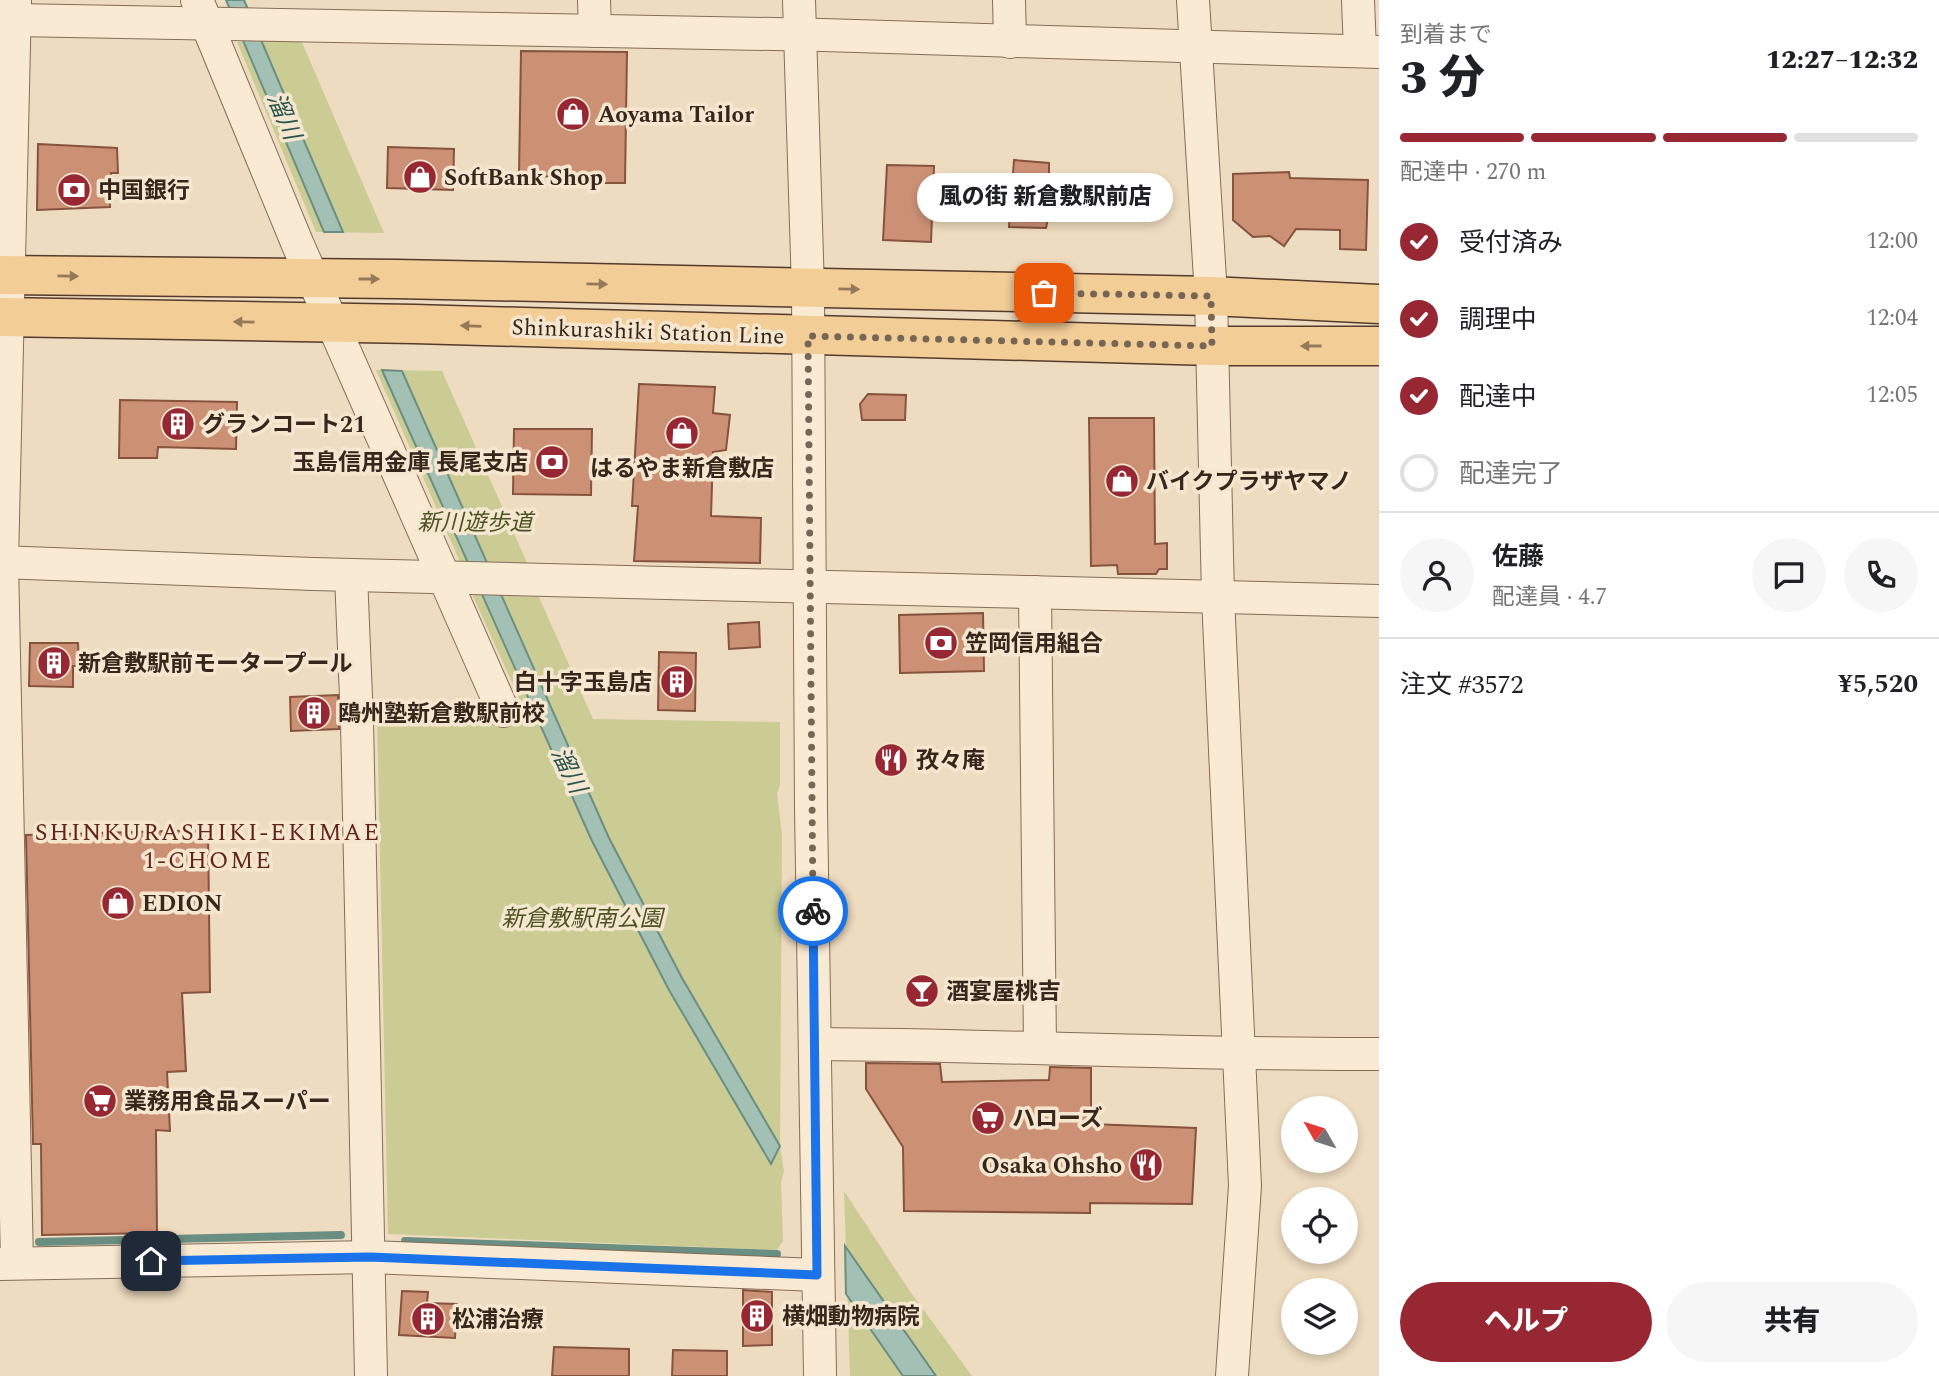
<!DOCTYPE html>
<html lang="ja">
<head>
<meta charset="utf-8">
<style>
  body { margin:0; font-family:Spectral,"Noto Sans JP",serif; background:#f6f6f6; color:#202124; height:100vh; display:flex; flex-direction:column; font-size:26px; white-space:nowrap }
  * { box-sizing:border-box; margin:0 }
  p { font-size:23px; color:#757577 }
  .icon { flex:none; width:38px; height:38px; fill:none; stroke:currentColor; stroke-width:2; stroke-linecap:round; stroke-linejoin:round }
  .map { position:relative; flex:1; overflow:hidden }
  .panel { display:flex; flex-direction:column; background:#fff; width:560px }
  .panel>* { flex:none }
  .needle { width:46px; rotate:309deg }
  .buttons { position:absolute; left:1281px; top:1096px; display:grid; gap:14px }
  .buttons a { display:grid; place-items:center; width:77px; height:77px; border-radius:50%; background:#fff; box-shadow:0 4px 10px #0003; font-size:35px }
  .pin { position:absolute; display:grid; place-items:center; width:60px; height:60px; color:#fff; margin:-30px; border-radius:14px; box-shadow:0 4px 10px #0006 }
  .courier { position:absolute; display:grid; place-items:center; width:70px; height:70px; margin:-35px; border:5px solid #1a73e8; border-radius:50%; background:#fff; color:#222; box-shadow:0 2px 9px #0007 }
  .bubble { position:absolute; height:49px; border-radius:24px; background:#fff; box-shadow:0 4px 10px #0003; font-size:23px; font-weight:800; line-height:49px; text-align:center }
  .overview em { font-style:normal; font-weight:800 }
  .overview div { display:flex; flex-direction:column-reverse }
  .overview { display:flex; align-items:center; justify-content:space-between; height:119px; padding:0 21px }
  h1 { font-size:46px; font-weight:800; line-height:52px }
  .bar { display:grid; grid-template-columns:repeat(4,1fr); gap:10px 7px; align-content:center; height:84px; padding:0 21px }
  .bar i { height:9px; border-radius:5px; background:#e0e0e0 }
  .bar .on { background:#962733 }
  .bar p { grid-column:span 4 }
  .line { display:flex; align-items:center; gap:18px; padding:0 21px; border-top:2px solid #e0e0e0 }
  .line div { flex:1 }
  .round { display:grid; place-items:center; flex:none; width:74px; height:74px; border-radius:37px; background:#f6f6f6 }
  ol { padding:0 21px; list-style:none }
  li { display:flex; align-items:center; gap:21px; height:77px }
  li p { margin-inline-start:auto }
  li .icon { padding:7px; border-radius:50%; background:#962733; color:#fff; stroke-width:4 }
  li:last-child { color:#757577 }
  li i { width:38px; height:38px; border:4px solid #e0e0e0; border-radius:50% }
  .button { display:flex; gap:14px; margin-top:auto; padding:14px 21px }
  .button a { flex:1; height:80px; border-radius:42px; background:#962733; color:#fff; font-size:28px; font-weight:800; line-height:80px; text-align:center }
  .button a+a { background:#f6f6f6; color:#202124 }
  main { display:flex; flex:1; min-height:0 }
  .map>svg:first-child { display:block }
  .green { fill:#cacc94 }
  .water { fill:#a3c0b4; stroke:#6a8e81; stroke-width:2 }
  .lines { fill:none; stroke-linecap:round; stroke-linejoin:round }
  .stream { stroke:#6a8e81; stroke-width:8 }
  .building { fill:#cc9175; stroke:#86533d; stroke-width:2 }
  .minor-casing { stroke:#876c58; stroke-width:34 }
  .major-casing { stroke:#543b2c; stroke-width:41 }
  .minor { stroke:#f9ead3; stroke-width:32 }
  .major { stroke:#f2cd96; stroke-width:38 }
  .oneway { fill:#947a59 }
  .done { stroke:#766655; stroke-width:7; stroke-dasharray:0 12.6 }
  .route { stroke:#1a73e8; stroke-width:9 }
  .labels { text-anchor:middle; stroke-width:7; stroke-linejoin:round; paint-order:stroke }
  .poi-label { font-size:23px; font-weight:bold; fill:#36261c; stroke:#f5e7cf; text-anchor:start }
  .street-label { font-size:23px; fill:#36261c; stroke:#f5e7cf }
  .park-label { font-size:23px; font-style:italic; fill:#4b5323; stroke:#f5e7cf }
  .water-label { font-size:24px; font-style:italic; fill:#2b564f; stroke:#f5e7cf }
  .neighbourhood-label { font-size:24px; letter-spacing:2px; fill:#63241b; stroke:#f5e7cf }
</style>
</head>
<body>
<main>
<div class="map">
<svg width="1379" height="1376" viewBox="0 0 1379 1376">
  <rect width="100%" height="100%" fill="#eedcc0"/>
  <g class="green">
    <path d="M301 40 384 233 316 232 237 42Z"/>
    <path d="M376 370 442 371 528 565 460 562Z"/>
    <path d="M472 594 539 597 593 719 780 722V785L777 793 782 835 780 1146 784 1171 781 1183 783 1241 777 1250 388 1234 377 715 525 711Z"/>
    <path d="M844 1191 909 1290 972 1376H850Z"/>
  </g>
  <g class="water">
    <path d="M226 0H244L343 232H324Z"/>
    <path d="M382 370 402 371 609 838 682 978 780 1146 771 1164 669 990 592 841Z"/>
    <path d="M845 1246 936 1376H903L846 1294Z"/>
  </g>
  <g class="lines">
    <g class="stream">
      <path d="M405 1241 777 1254"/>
      <path d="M39 1242 341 1235"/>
    </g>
  </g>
  <g class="building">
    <path d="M521 51 627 52 625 183H590V177L519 176Z"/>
    <path d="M38 144 117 148 118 173H111L110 207 37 210Z"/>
    <path d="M388 147 454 149 453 190 387 188Z"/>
    <path d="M1014 160 1049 163V178L1057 177 1056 208 1050 209 1046 228 1009 227Z"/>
    <path d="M887 165 934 166 931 242 883 240Z"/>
    <path d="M1289 172 1290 178 1368 180 1366 250 1340 249V230L1296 229 1284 246 1270 236 1253 237 1233 220V174Z"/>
    <path d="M639 384 715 387 713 413 730 415 726 450 713 452 711 516 761 518 760 563 634 561 638 506H632Z"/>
    <path d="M868 394 906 395 905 420H862L860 404Z"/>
    <path d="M120 400 237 402 236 449 158 447 157 458H119Z"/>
    <path d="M1089 418H1154L1155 544 1167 543V569H1159L1156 574H1118L1117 565 1091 566Z"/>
    <path d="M514 429H592L591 495 513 494Z"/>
    <path d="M983 613 984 671 900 673 899 615Z"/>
    <path d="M759 622 760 647 729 649 728 624Z"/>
    <path d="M30 643H78L79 666H73V687L29 686Z"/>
    <path d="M659 652 696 653 695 711 658 710Z"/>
    <path d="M338 695 339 729 291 731 290 697Z"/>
    <path d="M208 830 210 992 182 993 186 1071 167 1072 170 1131 156 1130 157 1233 42 1235 41 1144H33L26 835Z"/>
    <path d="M866 1063 940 1064 942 1082 1049 1080 1050 1067 1091 1068V1124L1196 1128 1192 1204 1090 1203V1213L904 1211 903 1147 866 1089Z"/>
    <path d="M743 1290 772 1292V1345L743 1346Z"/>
    <path d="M402 1291 428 1292 427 1303 457 1304 455 1338 399 1335Z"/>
    <path d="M554 1347 629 1349V1376H552Z"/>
    <path d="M673 1350 727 1351V1376H672Z"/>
  </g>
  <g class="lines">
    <g class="minor-casing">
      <g id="minor">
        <path d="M197 0 298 245 503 711"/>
        <path d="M594 0 595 31"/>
        <path d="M799 0 808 289 811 808 820 1376"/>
        <path d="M1009 0 1010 42"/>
        <path d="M1193 0 1211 296 1218 597 1245 1186 1232 1376"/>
        <path d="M1358 0 1360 51"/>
        <path d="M15 2 2 562 17 1263"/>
        <path d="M15 20 823 35 1379 52"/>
        <path d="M0 562 313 574 1379 601"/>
        <path d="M351 575 357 722 371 1376"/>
        <path d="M1035 592 1040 1047"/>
        <path d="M816 1044C1004 1045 1191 1055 1379 1054"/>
        <path d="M0 1264 370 1257 817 1275"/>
      </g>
    </g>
    <g class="major-casing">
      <g id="major">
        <path d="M0 275 396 279 1211 296 1379 304"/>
        <path d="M0 317 414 324 1212 346H1379"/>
      </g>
    </g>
    <use href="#minor" class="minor"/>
    <use href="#major" class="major"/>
  </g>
  <defs><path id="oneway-solid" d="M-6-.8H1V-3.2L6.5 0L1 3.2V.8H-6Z" transform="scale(1.75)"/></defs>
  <g class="oneway">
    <use href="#oneway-solid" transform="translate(68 276) rotate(1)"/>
    <use href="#oneway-solid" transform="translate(369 279)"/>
    <use href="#oneway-solid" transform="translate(597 284) rotate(1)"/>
    <use href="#oneway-solid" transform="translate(849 289) rotate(1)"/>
    <use href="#oneway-solid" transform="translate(244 322) rotate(-179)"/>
    <use href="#oneway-solid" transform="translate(471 326) rotate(-178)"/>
    <use href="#oneway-solid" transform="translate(1311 346) rotate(180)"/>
  </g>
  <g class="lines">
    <path class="done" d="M813 911 808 336 1212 346 1211 296 1044 293"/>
    <path class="route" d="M151 1261 370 1257 817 1275 813 911"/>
  </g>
  <defs>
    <g id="shop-disc" transform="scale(1.75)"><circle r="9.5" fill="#962733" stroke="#f5e7cf"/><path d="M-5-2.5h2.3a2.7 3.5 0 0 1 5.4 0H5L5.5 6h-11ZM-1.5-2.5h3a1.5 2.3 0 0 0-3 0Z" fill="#fff"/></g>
    <g id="bank-disc" transform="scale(1.75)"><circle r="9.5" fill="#962733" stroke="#f5e7cf"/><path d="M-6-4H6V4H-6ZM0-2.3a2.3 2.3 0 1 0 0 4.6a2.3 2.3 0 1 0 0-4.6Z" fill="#fff"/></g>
    <g id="building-disc" transform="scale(1.75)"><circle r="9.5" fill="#962733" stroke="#f5e7cf"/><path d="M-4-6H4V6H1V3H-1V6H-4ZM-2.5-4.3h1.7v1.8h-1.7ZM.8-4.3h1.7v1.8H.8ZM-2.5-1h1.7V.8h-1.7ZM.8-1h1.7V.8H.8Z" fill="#fff"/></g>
    <g id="restaurant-disc" transform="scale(1.75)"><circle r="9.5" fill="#962733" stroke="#f5e7cf"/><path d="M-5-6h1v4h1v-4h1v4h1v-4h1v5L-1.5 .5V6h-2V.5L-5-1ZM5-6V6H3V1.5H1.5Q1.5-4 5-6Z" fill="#fff"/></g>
    <g id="bar-disc" transform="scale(1.75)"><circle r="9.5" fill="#962733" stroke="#f5e7cf"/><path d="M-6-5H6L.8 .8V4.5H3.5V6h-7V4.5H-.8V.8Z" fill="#fff"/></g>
    <g id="supermarket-disc" transform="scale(1.75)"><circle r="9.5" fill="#962733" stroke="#f5e7cf"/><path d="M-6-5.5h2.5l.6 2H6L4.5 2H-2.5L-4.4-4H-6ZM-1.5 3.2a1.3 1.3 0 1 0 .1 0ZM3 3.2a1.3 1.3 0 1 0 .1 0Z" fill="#fff"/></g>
  </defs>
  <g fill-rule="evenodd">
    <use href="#shop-disc" x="573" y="114"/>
    <use href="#shop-disc" x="420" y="177"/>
    <use href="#bank-disc" x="74" y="190"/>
    <use href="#building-disc" x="178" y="424"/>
    <use href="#shop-disc" x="682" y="433"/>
    <use href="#bank-disc" x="552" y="462"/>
    <use href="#shop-disc" x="1122" y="481"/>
    <use href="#bank-disc" x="941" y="643"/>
    <use href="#building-disc" x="54" y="663"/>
    <use href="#building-disc" x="677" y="682"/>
    <use href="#building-disc" x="314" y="713"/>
    <use href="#restaurant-disc" x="891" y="760"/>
    <use href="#shop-disc" x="118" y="903"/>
    <use href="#bar-disc" x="922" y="991"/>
    <use href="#supermarket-disc" x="100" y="1101"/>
    <use href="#supermarket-disc" x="988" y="1118"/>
    <use href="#restaurant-disc" x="1146" y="1165"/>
    <use href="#building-disc" x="757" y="1316"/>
    <use href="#building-disc" x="428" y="1319"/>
  </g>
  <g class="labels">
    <g class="poi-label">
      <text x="598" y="122">Aoyama Tailor</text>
      <text x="444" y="185">SoftBank Shop</text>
      <text x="98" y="198">中国銀行</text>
      <text x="202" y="432">グランコート21</text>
      <text x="528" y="470" text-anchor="end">玉島信用金庫 長尾支店</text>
      <text x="682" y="476" text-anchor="middle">はるやま新倉敷店</text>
      <text x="1146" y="489">バイクプラザヤマノ</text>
      <text x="965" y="651">笠岡信用組合</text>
      <text x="78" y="671">新倉敷駅前モータープール</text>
      <text x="652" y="690" text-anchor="end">白十字玉島店</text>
      <text x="338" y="721">鴎州塾新倉敷駅前校</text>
      <text x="916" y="768">孜々庵</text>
      <text x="142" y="911">EDION</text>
      <text x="946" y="999">酒宴屋桃吉</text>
      <text x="124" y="1109">業務用食品スーパー</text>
      <text x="1012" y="1126">ハローズ</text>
      <text x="1122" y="1173" text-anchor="end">Osaka Ohsho</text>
      <text x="782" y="1324">横畑動物病院</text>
      <text x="452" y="1327">松浦治療</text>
    </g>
    <g class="street-label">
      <text transform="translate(648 331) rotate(2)" y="8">Shinkurashiki Station Line</text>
    </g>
    <g class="park-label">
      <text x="475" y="530">新川遊歩道</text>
      <text x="582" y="926">新倉敷駅南公園</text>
    </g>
    <g class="water-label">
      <text transform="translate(284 116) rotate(67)" y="8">溜川</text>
      <text transform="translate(569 770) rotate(64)" y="8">溜川</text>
    </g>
    <g class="neighbourhood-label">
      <text x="208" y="840">SHINKURASHIKI-EKIMAE<tspan x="208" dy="28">1-CHOME</tspan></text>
    </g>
  </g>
</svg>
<div class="buttons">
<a><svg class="needle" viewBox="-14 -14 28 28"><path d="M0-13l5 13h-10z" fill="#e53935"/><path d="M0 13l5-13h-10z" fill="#757577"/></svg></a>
<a><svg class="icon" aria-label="locate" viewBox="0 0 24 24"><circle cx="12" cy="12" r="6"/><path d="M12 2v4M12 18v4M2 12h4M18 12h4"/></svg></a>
<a><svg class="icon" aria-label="layers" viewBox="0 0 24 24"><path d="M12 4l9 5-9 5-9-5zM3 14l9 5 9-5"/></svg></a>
</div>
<div class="pin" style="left:1044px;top:293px;background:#ea580c"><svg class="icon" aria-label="bag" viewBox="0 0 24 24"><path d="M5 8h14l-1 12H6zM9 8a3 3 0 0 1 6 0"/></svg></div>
<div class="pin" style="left:151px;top:1261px;background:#1f2937"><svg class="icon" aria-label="home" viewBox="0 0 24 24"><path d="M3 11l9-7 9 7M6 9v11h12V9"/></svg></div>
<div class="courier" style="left:813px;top:911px"><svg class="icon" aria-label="bike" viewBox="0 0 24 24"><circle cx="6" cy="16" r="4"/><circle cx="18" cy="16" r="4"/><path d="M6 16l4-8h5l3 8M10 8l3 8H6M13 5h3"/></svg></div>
<div class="bubble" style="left:917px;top:173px;width:256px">風の街 新倉敷駅前店</div>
</div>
<section class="panel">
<div class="overview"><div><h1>3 分</h1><p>到着まで</p></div><em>12:27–12:32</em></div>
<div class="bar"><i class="on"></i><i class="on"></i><i class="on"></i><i></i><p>配達中 · 270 m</p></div>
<ol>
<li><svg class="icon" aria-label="check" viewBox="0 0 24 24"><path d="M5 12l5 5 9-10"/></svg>受付済み<p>12:00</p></li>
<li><svg class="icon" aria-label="check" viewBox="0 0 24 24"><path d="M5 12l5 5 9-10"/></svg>調理中<p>12:04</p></li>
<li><svg class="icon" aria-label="check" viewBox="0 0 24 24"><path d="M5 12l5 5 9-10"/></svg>配達中<p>12:05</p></li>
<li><i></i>配達完了</li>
</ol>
<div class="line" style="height:126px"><a class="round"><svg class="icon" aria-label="person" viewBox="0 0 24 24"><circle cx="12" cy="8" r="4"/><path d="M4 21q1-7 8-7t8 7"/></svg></a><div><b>佐藤</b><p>配達員 · 4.7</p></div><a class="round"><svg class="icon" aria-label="chat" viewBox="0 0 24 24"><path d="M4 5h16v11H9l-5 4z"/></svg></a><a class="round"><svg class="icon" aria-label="phone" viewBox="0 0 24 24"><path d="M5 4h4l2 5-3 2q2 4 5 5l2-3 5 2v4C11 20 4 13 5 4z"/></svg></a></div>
<div class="line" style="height:91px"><div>注文 #3572</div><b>¥5,520</b></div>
<div class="button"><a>ヘルプ</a><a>共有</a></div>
</section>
</main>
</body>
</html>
